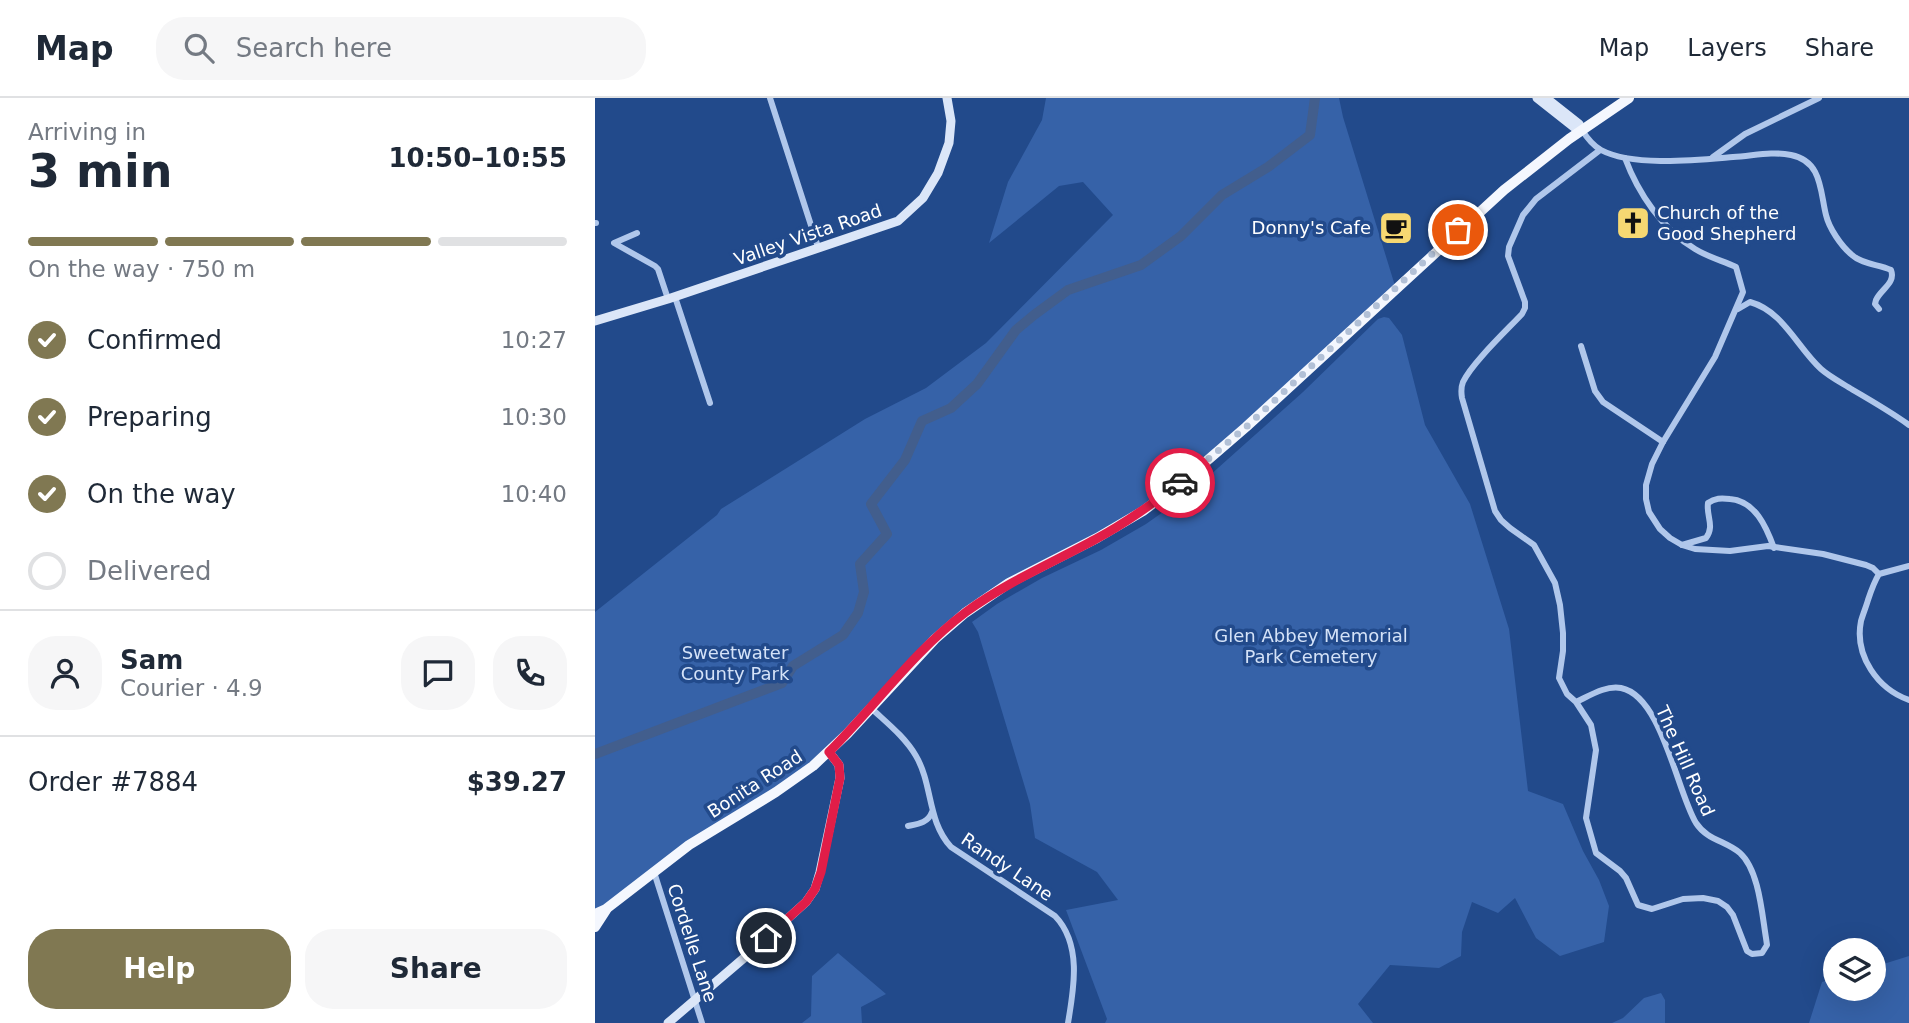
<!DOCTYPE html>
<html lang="en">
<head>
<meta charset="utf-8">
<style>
  body { margin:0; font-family:"DejaVu Sans",sans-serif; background:#f6f6f7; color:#1f2937; height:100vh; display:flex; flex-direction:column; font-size:26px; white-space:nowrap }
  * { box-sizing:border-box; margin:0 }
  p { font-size:23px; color:#747a83 }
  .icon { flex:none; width:38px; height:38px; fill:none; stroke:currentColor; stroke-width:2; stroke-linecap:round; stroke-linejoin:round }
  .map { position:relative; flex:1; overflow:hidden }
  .details { display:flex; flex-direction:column; background:#fff; width:595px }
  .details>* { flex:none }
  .fabs { position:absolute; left:1228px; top:840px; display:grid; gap:14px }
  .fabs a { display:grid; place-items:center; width:63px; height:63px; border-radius:50%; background:#fff; box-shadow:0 7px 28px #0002; font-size:35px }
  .pin { position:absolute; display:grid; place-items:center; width:60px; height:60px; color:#fff; margin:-30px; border:4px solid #fff; border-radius:50%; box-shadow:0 2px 7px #0007 }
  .courier { position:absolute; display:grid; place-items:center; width:70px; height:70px; margin:-35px; border:5px solid #e11d48; border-radius:50%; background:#fff; color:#222; box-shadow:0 2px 9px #0007 }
  .overview em { font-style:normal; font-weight:700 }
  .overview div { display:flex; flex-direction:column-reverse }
  .overview { display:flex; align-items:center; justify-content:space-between; height:119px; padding:0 28px }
  h1 { font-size:46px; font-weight:700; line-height:52px }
  .bar { display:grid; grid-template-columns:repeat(4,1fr); gap:10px 7px; align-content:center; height:84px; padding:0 28px }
  .bar i { height:9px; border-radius:5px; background:#e0e1e3 }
  .bar .current { background:#807852 }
  .bar p { grid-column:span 4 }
  .line { display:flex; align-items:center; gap:18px; padding:0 28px; border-top:2px solid #e0e1e3 }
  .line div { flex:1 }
  .round { display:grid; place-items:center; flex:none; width:74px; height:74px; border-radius:28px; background:#f6f6f7 }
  ol { padding:0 28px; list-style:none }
  li { display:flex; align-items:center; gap:21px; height:77px }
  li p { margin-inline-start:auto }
  li .icon { padding:7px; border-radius:50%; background:#807852; color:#fff; stroke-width:4 }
  li:last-child { color:#747a83 }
  li i { width:38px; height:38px; border:4px solid #e0e1e3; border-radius:50% }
  .button { display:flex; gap:14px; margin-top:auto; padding:14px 28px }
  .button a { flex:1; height:80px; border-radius:28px; background:#807852; color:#fff; font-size:28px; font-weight:700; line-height:80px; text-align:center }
  .button a+a { background:#f6f6f7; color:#1f2937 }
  header { display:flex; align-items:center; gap:42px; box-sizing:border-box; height:98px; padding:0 35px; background:#fff; border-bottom:2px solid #e0e1e3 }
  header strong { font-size:33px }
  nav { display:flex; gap:38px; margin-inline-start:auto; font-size:24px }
  .search { width:490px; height:63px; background:#f6f6f7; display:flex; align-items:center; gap:18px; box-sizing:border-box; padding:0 24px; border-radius:28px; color:#747a83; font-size:26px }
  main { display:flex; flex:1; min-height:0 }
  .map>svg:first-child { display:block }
  .green { fill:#3662a8 }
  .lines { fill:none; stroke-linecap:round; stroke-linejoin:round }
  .river { stroke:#425e8d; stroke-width:10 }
  .street { stroke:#b0c7eb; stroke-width:6 }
  .secondary { stroke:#dbe6f8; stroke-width:9 }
  .primary { stroke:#f4f7fe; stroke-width:10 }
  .done { stroke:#b2c0d6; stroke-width:7; stroke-dasharray:0 12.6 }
  .route { stroke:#e11d48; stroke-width:9 }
  .labels { text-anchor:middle; stroke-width:7; stroke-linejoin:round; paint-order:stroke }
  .poi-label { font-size:18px; fill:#fff; stroke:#224a8b; text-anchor:start }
  .street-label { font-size:18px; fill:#fff; stroke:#224a8b }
  .park-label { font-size:18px; fill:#d4e2f8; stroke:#224a8b }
</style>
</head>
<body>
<header>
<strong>Map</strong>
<div class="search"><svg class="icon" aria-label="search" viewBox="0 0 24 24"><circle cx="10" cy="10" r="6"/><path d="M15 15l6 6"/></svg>Search here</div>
<nav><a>Map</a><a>Layers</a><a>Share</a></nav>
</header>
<main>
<section class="details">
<div class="overview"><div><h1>3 min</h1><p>Arriving in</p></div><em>10:50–10:55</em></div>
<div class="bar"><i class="current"></i><i class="current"></i><i class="current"></i><i></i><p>On the way · 750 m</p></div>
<ol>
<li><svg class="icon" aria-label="check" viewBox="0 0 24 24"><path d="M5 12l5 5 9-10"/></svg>Confirmed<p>10:27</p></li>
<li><svg class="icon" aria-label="check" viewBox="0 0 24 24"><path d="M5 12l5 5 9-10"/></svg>Preparing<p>10:30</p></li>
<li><svg class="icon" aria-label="check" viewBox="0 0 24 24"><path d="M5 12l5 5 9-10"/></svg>On the way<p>10:40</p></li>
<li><i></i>Delivered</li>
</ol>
<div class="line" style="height:126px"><a class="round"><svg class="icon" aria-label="person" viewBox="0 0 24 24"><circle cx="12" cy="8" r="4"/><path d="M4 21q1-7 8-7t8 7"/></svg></a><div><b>Sam</b><p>Courier · 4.9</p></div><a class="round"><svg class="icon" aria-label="chat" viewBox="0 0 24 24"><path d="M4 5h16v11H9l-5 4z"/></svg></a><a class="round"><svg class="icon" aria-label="phone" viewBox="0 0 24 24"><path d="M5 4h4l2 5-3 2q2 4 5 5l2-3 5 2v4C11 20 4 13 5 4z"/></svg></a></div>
<div class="line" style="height:91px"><div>Order #7884</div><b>$39.27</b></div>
<div class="button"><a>Help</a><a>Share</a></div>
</section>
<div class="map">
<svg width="1314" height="925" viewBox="0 0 1314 925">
  <rect width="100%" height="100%" fill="#224a8b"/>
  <g class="green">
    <path d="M451 0H744L748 19 801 191 581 388 378 509 234 654 95 747 0 824V514L122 417 126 411 270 321 331 290 391 245 518 117 488 84 464 88 394 145 413 84 447 22Z"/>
    <path d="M789 219 794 220 807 237 830 327 875 406 914 531 933 693 968 706 988 753 1004 782 1014 808 1009 844 965 858 941 840 920 800 903 815 877 804 867 834 866 858 844 870 795 867 763 906 778 925H510L512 921 471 812 523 802 502 774 440 740 435 706 383 534 377 524 402 506 447 480 506 452 551 426 595 395 708 294 783 221Z"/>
    <path d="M243 855 291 896 266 909 267 925H207L216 918 217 878Z"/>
    <path d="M1314 858V925H1214L1227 884 1241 880V891H1279V869Z"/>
    <path d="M1066 895 1070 902V925H1017L1028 920 1049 900Z"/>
  </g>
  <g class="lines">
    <path class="river" d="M0 656 187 585 198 568 248 537 263 515 269 494 265 466 292 436 276 406 310 362 327 323 356 310 382 286 421 232 439 217 473 192 546 167 586 138 627 97 673 69 715 37 720 0"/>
    <g class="street">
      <path d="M175 0 223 149"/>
      <path d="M987 32C992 40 997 47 1006 52 1038 69 1102 62 1138 59 1158 58 1176 53 1196 57 1227 63 1225 93 1231 117 1234 130 1246 148 1257 157 1268 167 1284 166 1296 172 1301 185 1286 191 1281 202L1280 206 1284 211"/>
      <path d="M1118 59 1150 36 1224 0"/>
      <path d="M1030 60C1043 95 1067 131 1100 151 1113 159 1128 163 1141 169L1148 194 1120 259 1068 344 1057 366 1051 387V401L1054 414 1065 431 1075 440 1087 447 1100 451 1135 453 1173 448 1228 456 1271 467 1278 470 1284 476"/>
      <path d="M0 125H1"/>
      <path d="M42 135 19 145 60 168 63 171 73 201"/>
      <path d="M80 199 115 305"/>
      <path d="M1143 211 1155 204C1188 213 1202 249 1226 271 1235 279 1247 285 1258 292 1277 303 1296 314 1314 327"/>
      <path d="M986 248 1000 293 1008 304 1068 344"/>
      <path d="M1087 447 1111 440C1120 428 1111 418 1113 405 1120 400 1126 400 1135 401 1160 403 1171 428 1179 450"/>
      <path d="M1314 468 1284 476C1279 484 1276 493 1273 502 1271 509 1268 516 1266 523 1259 558 1283 591 1314 602"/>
      <path d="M981 604C994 598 1011 587 1026 590 1067 598 1082 694 1101 725 1112 742 1131 743 1145 755 1164 772 1167 816 1171 840L1172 847 1167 855 1157 856 1152 853 1138 817 1132 809 1123 803 1108 800 1088 801 1057 811 1043 807 1031 780 1025 773 1001 755 991 720 1001 652 996 627 981 604 972 596 964 580 968 553V535L965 507 960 485 939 447 915 430 906 422 900 413 867 300C866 294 866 289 868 284 877 265 912 232 927 216L930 210V204L913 158 914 149 928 117 941 101 1005 52"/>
      <path d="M276 610C292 625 310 639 321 658 338 687 332 723 356 749L460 818C487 846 479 890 473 925"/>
      <path d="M313 728C323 726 333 725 337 714"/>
      <path d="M59 774 107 925"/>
    </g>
    <g class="secondary">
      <path d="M942 0 980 30 987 32"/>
      <path d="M951 0 984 26 987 32"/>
      <path d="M0 223 73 201 303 123 328 100 343 75 354 45 356 23 352 0"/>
      <path d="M73 925 149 860 211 804 220 791 225 774 245 680 244 667 234 654"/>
    </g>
    <g class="primary">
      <path d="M0 816 11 811 94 747 181 694 218 668 252 636 340 541 370 515 414 485 502 440 548 413 592 380 651 329 909 92 974 41 1034 0"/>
      <path d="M0 829 11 812"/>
    </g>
  </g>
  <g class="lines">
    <path class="done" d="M585 385 651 329 863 132"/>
    <path class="route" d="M171 840 211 804 220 791 226 774 245 680 244 667 234 654C280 608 319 553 371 514 412 484 457 465 501 441 531 425 558 405 585 385"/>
  </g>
  <defs>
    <g id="church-square" transform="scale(1.75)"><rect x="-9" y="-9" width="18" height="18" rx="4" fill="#f6d872" stroke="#224a8b"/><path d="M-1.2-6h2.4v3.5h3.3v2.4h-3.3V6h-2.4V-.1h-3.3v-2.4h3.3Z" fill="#111"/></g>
    <g id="cafe-square" transform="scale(1.75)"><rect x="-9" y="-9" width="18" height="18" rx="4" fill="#f6d872" stroke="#224a8b"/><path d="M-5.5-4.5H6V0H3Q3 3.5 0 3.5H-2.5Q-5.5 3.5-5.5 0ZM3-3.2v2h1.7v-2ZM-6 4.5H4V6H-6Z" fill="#111"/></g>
  </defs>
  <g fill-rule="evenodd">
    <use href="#church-square" x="1038" y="125"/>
    <use href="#cafe-square" x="801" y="130"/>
  </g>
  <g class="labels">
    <g class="poi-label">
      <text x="1062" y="121">Church of the<tspan x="1062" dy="21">Good Shepherd</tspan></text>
      <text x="776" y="136" text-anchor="end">Donny's Cafe</text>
    </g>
    <g class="street-label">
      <text transform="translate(213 137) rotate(-19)" y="6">Valley Vista Road</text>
      <text transform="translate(1090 663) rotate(66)" y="6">The Hill Road</text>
      <text transform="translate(160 686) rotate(-33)" y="6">Bonita Road</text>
      <text transform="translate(412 769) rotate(34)" y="6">Randy Lane</text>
      <text transform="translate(97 845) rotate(72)" y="6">Cordelle Lane</text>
    </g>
    <g class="park-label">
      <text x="716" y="544">Glen Abbey Memorial<tspan x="716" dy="21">Park Cemetery</tspan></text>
      <text x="140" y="561">Sweetwater<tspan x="140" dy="21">County Park</tspan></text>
    </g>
  </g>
</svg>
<div class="fabs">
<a><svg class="icon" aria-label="layers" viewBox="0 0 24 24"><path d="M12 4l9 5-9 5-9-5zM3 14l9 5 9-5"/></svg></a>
</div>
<div class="pin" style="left:863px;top:132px;background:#ea580c"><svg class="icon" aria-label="bag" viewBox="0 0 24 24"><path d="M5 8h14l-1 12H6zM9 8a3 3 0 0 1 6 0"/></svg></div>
<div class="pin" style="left:171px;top:840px;background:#1f2937"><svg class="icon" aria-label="home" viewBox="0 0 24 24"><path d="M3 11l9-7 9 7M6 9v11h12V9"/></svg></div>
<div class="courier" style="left:585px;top:385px"><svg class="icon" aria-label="car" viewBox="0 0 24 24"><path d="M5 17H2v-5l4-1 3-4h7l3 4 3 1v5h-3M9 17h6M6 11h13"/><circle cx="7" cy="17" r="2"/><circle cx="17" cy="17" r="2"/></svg></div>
</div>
</main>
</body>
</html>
